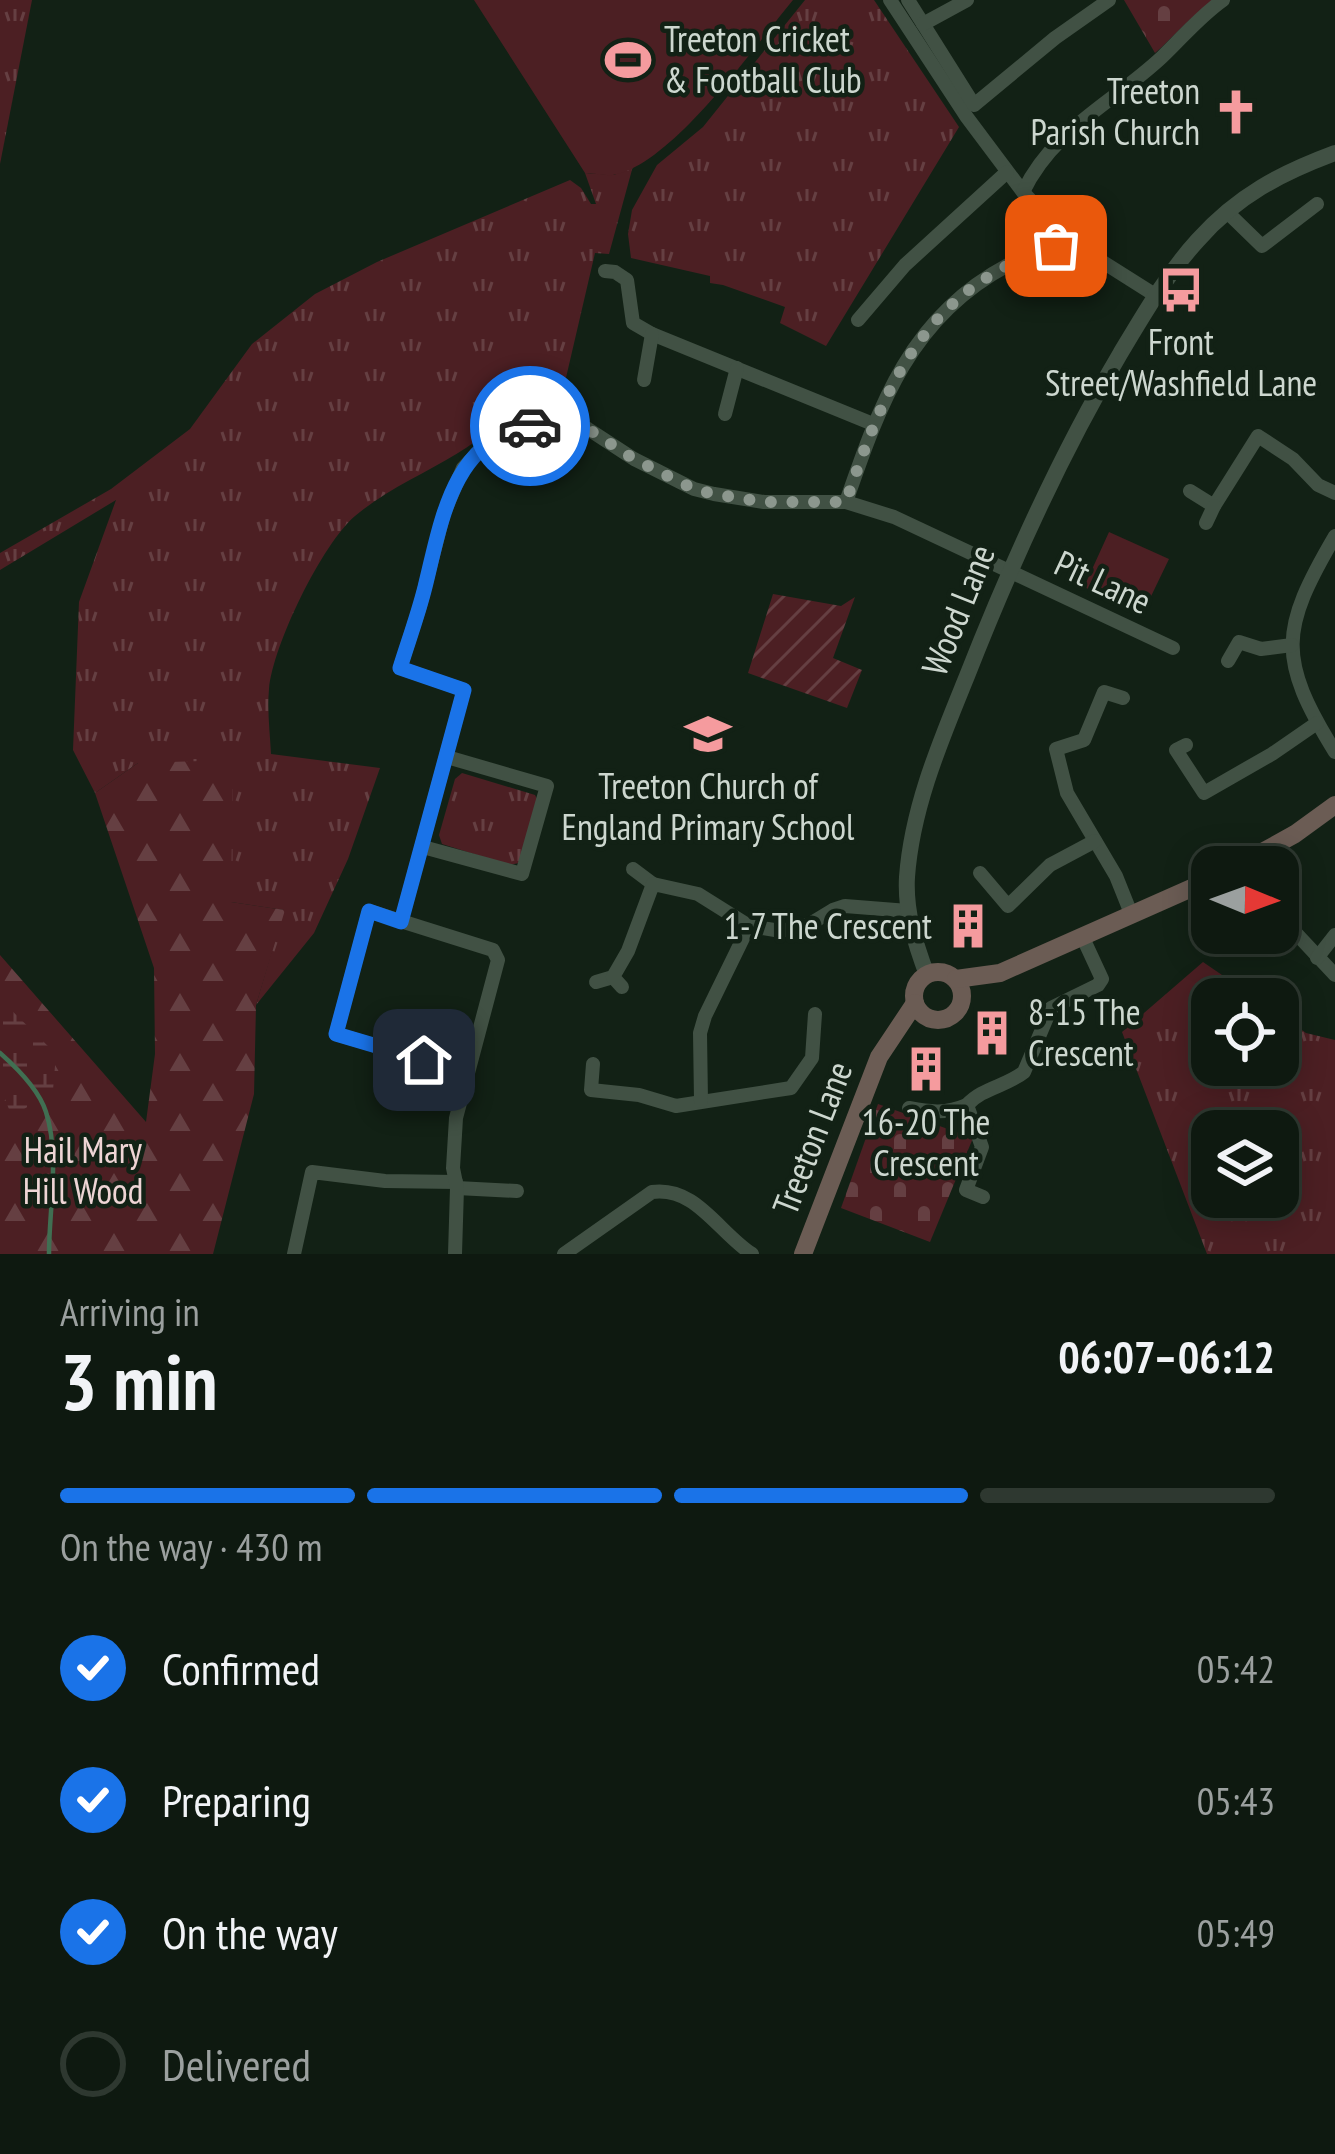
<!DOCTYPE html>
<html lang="en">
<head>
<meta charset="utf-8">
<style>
  body { margin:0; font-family:"PT Sans Narrow",sans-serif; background:#1c261e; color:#f1f3f6; height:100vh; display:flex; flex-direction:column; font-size:45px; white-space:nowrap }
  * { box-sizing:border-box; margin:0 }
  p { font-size:39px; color:#9ba09f }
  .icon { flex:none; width:66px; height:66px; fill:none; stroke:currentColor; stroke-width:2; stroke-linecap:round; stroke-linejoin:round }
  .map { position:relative; height:1254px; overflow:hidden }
  .sheet { display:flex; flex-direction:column; background:#0e1910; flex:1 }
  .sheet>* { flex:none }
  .needle { width:78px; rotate:91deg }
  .controls { position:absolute; left:1191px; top:846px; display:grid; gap:24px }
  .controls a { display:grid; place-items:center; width:108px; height:108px; border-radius:24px; background:#0e1910; box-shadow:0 6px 30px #0003,0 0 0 3px #2e3830; font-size:60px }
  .pin { position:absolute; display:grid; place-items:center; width:102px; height:102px; color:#fff; margin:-51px; border-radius:24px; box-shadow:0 6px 18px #0006 }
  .courier { position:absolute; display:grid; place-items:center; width:120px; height:120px; margin:-60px; border:9px solid #1a73e8; border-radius:50%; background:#fff; color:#222; box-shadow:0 3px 15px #0007 }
  .overview em { font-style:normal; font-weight:800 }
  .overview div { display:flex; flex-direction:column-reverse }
  .overview { display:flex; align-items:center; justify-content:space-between; height:204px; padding:0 60px }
  h1 { font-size:78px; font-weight:800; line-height:90px }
  .bar { display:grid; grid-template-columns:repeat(4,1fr); gap:18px 12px; align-content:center; height:144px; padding:0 60px }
  .bar i { height:15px; border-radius:9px; background:#2e3830 }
  .bar .on { background:#1a73e8 }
  .bar p { grid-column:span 4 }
  ol { padding:0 60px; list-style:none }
  li { display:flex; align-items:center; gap:36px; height:132px }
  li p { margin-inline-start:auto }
  li .icon { padding:12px; border-radius:50%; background:#1a73e8; color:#fff; stroke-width:4 }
  li:last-child { color:#9ba09f }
  li i { width:66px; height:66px; border:6px solid #2e3830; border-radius:50% }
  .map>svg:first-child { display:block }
  .grass { fill:url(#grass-tufts); fill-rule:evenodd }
  .forest { fill:url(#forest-firs) }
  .wetland { fill:url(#wetland-marsh) }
  .cemetery { fill:url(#cemetery-stones) }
  .garden { fill:url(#garden-furrows) }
  .pitch { fill:#4c1f23 }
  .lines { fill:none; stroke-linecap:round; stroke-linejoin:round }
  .stream { stroke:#406f52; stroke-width:4.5 }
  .minor { stroke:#415144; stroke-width:14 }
  .tertiary { stroke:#415144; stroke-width:16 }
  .secondary { stroke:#6b5c54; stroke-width:18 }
  .done { stroke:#8c978e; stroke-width:12; stroke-dasharray:0 21.6 }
  .route { stroke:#1a73e8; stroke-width:15 }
  .labels { text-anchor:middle; stroke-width:9; stroke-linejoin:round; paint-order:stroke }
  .poi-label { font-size:36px; fill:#cdd7cf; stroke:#122115 }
  .street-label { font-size:36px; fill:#cdd7cf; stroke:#122115 }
  .park-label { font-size:36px; fill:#eed5d5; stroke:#122115 }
</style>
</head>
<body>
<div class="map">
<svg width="1335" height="1254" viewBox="0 0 1335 1254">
  <defs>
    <pattern id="grass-tufts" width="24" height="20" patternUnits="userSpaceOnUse" patternTransform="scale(3)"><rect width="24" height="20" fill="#4c1f23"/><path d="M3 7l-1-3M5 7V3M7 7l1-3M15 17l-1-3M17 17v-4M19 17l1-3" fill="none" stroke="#653f42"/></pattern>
    <pattern id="forest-firs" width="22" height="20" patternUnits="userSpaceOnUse" patternTransform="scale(3)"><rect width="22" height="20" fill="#4c1f23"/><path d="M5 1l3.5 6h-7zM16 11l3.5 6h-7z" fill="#653f42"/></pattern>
    <pattern id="wetland-marsh" width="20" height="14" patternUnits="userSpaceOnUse" patternTransform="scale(3)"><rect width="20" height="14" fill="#4c1f23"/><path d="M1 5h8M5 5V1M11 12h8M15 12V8" fill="none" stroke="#653f42"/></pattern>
    <pattern id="cemetery-stones" width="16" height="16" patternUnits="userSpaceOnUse" patternTransform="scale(3)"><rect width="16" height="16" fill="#4c1f23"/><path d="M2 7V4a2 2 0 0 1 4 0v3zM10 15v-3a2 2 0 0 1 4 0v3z" fill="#653f42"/></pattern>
    <pattern id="garden-furrows" width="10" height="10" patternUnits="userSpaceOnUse" patternTransform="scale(3)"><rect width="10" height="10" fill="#4c1f23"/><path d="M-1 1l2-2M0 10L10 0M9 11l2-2" fill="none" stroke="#653f42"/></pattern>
  </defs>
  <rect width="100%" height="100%" fill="#122115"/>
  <g class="grass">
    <path d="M0 0H32L0 164Z"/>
    <path d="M805 0H874L959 127 826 346 780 323 785 307 723 285 710 283V276L631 258 628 234 632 210 657 165 703 127Z"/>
    <path d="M633 166 609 254 595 253 558 412C505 408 499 428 458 453 424 474 387 489 355 516 322 544 273 645 269 689 267 710 270 733 271 754L380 768 348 859 314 933 256 1005 284 910 231 902 138 763 95 793 73 750 79 602 116 500 0 570V553L111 489 190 429 252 344 315 294 377 262 570 180 581 188 591 204H596L585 173 614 175Z"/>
    <path d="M462 773 535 795 537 799 519 863 509 865 442 844 439 835 455 779Z"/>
    <path d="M1203 962 1257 999H1212V1065H1278V1013L1306 1033 1335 1040V1254H1207L1122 1032ZM1212 1131H1278V1197H1212Z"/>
  </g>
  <path class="forest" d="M233 760 231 902 285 910 256 1005 254 1094 213 1254H0V955L146 1122 155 1054 154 968 95 793 138 763Z"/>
  <path class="wetland" d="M0 999 56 1054 53 1090 12 1117 0 1086Z"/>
  <g class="cemetery">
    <path d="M1124 0H1215C1192 14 1176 35 1155 53Z"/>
    <path d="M878 1104 973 1138 930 1242 841 1208Z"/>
  </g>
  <path class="garden" d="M773 594 841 606 855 597 833 658 862 670 847 708 748 673Z"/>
  <g class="pitch">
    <path d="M474 0H793C755 46 671 166 613 175 605 176 593 173 585 173Z"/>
    <path d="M1109 532 1169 559 1142 615 1084 587Z"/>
  </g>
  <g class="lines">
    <path class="stream" d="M0 1053C17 1068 39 1090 46 1112 60 1156 49 1209 49 1254"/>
    <g class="minor">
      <path d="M890 0 966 116 1023 192 1068 240 1155 295"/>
      <path d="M908 0 974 105 1055 38 1109 0"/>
      <path d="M923 24 967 0"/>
      <path d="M1023 192C1053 129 1113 103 1162 57 1183 37 1199 17 1223 0"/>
      <path d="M1227 212 1262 246 1317 204"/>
      <path d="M605 271 615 272 627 280 633 323 652 334 873 424"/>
      <path d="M858 320 905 265 1007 172"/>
      <path d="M644 380 652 334"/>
      <path d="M725 414 737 368"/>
      <path d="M1190 491 1214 506 1258 436 1293 459 1318 485 1335 493"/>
      <path d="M846 502C880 404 910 317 1008 265 1027 255 1049 250 1068 240"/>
      <path d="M1206 523 1214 506"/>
      <path d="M1335 536C1280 630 1277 658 1335 752"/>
      <path d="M1228 661 1239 642 1261 649 1292 645"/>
      <path d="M1123 698 1104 692 1084 740 1056 749 1067 793 1116 876 1132 916"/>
      <path d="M1186 745 1176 750 1204 793 1272 754 1317 723"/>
      <path d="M423 847 522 874 547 786 447 757"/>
      <path d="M633 869 653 884"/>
      <path d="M980 873 1008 906 1050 865 1095 841"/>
      <path d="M369 911 493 950 498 960 468 1073 336 1034Z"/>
      <path d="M1278 914 1335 975"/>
      <path d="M401 922 464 690 400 668 420 606 444 513 463 468 488 442 520 428 570 423 588 429 634 459 694 489 714 494 764 502H846L894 517 1173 648"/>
      <path d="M1317 958 1335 935"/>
      <path d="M596 982 613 977"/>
      <path d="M622 987 613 977 628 951 653 884 698 894 749 926 781 931 810 924 833 910 845 906 908 911"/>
      <path d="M593 1064 591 1090 639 1095 676 1106 791 1088 812 1058 815 1014"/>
      <path d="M701 1101 700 1033 705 1016 749 926"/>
      <path d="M909 1108C930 1112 946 1114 967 1105"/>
      <path d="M457 1188 517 1191"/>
      <path d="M983 1197 966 1190 982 1147 967 1105C982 1088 1007 1086 1024 1072L1051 1008 1098 985 1102 979 1083 938"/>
      <path d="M294 1254 312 1172 385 1181 456 1182"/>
      <path d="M455 1254 457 1188 453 1168 456 1118 468 1073"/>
      <path d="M564 1254 652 1192C696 1186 718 1232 752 1254"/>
    </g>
    <path class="tertiary" d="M927 975C915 943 905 911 907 877 912 807 941 740 967 676 1011 564 1059 457 1120 354 1144 314 1167 274 1198 240 1237 196 1281 173 1335 153"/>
    <g class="secondary">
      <path d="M1235 867 1295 834 1335 805"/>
      <circle cx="938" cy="996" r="24"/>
      <path d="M956 979 1000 973 1212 879"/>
      <path d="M803 1254 879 1057 915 1003"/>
    </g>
  </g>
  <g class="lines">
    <path class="done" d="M530 426 570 423 588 429 634 459 694 489 714 494 764 502H846C879 405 913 311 1013 263 1027 257 1042 252 1056 246"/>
    <path class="route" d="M424 1060 336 1034 369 911 401 922 464 690 400 668C408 642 418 615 425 587 441 523 452 439 530 426"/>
  </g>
  <defs>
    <g id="stadium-bare" transform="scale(3.6)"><path d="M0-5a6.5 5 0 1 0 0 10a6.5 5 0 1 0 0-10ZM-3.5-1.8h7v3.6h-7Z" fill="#f59b9e" stroke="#122115" stroke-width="2.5" paint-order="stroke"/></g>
    <g id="church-bare" transform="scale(3.6)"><path d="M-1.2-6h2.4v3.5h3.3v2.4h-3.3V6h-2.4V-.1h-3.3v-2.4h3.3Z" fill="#f59b9e" stroke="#122115" stroke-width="2.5" paint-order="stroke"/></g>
    <g id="bus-bare" transform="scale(3.6)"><path d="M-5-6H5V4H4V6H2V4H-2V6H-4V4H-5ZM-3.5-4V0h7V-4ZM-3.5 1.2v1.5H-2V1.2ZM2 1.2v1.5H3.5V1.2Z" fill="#f59b9e" stroke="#122115" stroke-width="2.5" paint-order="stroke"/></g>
    <g id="school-bare" transform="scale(3.6)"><path d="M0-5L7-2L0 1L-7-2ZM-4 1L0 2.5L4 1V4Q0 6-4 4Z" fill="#f59b9e" stroke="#122115" stroke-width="2.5" paint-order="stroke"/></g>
    <g id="building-bare" transform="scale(3.6)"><path d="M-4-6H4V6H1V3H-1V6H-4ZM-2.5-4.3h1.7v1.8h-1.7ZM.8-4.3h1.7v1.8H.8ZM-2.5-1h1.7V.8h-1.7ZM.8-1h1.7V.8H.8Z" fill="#f59b9e" stroke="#122115" stroke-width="2.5" paint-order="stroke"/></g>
  </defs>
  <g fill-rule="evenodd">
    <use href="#stadium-bare" x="628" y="60"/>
    <use href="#church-bare" x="1236" y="112"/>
    <use href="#bus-bare" x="1181" y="290"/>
    <use href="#school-bare" x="708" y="734"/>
    <use href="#building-bare" x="968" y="926"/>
    <use href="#building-bare" x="992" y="1033"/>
    <use href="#building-bare" x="926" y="1069"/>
  </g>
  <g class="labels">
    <g class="poi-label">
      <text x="664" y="52" text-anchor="start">Treeton Cricket<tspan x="664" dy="41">&amp; Football Club</tspan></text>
      <text x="1200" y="104" text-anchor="end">Treeton<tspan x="1200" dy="41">Parish Church</tspan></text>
      <text x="1181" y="355">Front<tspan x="1181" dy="41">Street/Washfield Lane</tspan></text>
      <text x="708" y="799">Treeton Church of<tspan x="708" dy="41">England Primary School</tspan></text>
      <text x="932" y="939" text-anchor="end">1-7 The Crescent</text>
      <text x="1028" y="1025" text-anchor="start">8-15 The<tspan x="1028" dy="41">Crescent</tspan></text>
      <text x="926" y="1135">16-20 The<tspan x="926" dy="41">Crescent</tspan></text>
    </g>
    <g class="street-label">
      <text transform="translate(1103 582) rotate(25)" y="13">Pit Lane</text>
      <text transform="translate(958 610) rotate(-68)" y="13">Wood Lane</text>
      <text transform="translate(812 1138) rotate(-69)" y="13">Treeton Lane</text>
    </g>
    <g class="park-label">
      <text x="83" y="1163">Hail Mary<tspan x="83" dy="41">Hill Wood</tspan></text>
    </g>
  </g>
</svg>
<div class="controls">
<a><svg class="needle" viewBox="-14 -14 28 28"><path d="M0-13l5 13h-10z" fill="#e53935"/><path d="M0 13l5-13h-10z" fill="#9ba09f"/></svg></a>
<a><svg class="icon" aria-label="locate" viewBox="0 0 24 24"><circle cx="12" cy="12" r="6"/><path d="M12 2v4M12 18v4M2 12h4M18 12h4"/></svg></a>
<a><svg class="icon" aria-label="layers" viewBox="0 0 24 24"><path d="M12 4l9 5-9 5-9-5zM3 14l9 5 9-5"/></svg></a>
</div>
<div class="pin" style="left:1056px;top:246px;background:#ea580c"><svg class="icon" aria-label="bag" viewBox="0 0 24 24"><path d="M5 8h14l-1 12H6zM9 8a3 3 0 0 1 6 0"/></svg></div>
<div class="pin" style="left:424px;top:1060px;background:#1f2937"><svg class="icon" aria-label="home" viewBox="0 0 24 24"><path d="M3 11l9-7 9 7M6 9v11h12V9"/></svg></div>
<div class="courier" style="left:530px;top:426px"><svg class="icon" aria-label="car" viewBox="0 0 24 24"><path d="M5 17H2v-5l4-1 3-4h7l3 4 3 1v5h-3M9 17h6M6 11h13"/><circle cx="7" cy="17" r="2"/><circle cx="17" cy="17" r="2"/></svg></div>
</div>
<section class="sheet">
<div class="overview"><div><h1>3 min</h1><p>Arriving in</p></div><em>06:07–06:12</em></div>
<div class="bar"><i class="on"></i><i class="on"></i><i class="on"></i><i></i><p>On the way · 430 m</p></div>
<ol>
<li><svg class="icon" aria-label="check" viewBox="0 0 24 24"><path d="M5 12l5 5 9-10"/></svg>Confirmed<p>05:42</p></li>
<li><svg class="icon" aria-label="check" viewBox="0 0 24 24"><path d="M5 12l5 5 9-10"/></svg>Preparing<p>05:43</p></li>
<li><svg class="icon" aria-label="check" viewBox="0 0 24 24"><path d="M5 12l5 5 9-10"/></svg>On the way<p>05:49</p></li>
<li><i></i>Delivered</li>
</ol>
</section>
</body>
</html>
